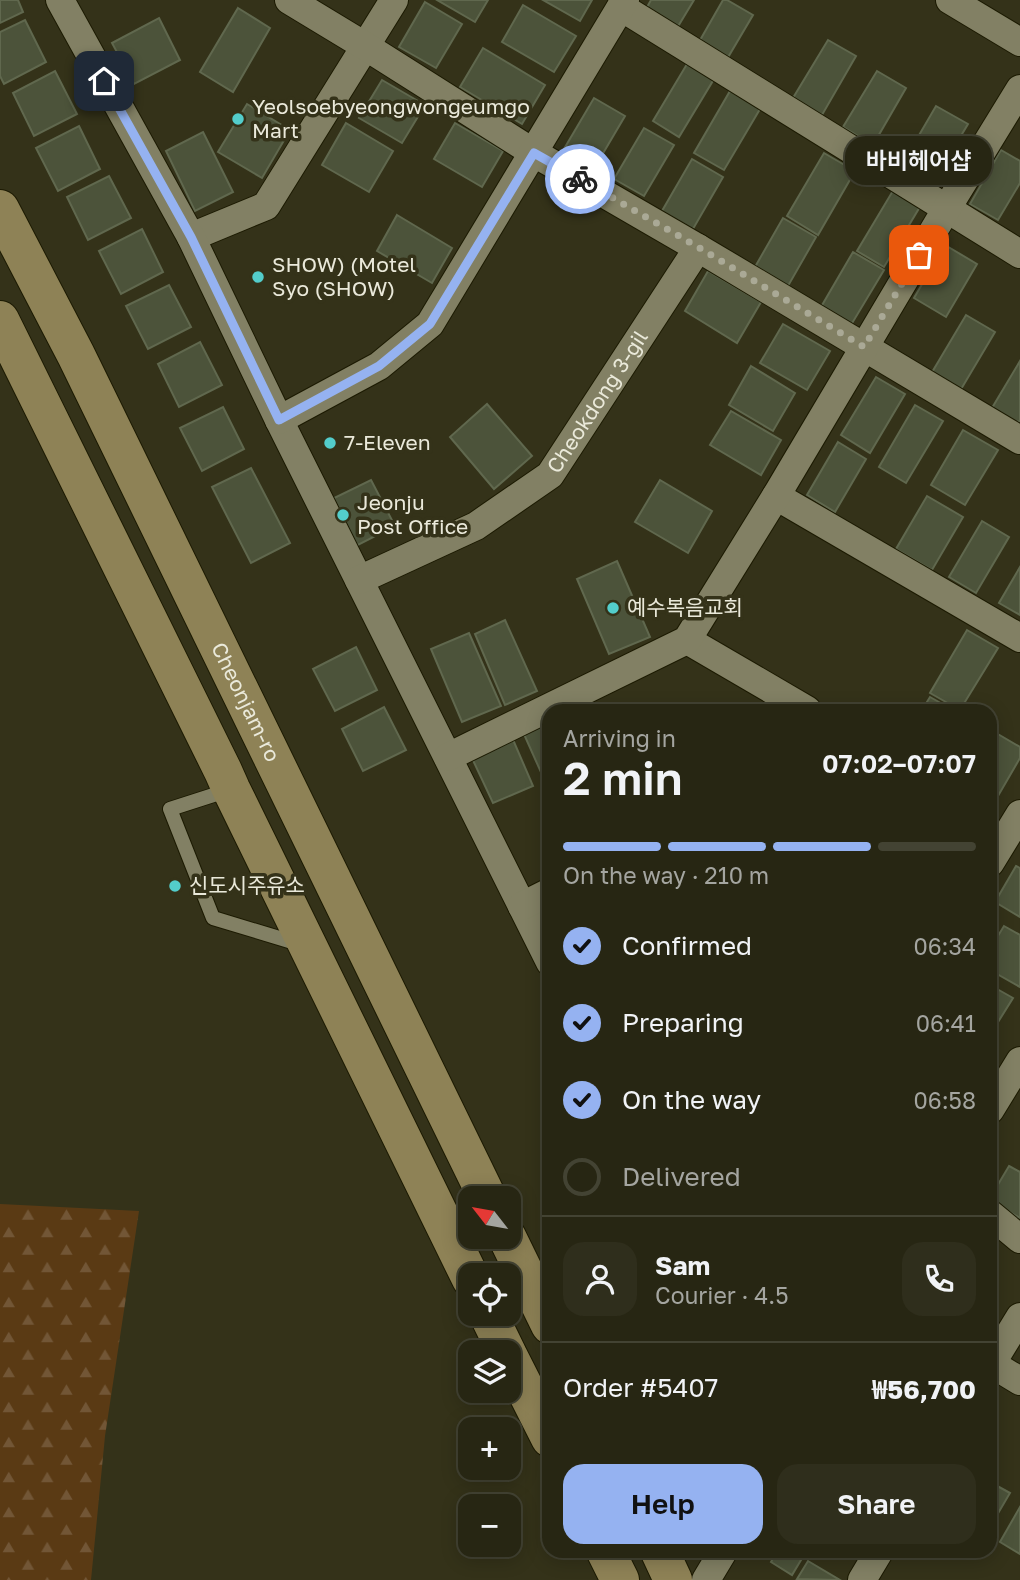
<!DOCTYPE html>
<html lang="en">
<head>
<meta charset="utf-8">
<style>
  body { margin:0; font-family:"Golos Text","Noto Sans KR",sans-serif; background:#2f2e1c; color:#f1f3f6; height:100vh; display:flex; flex-direction:column; font-size:26px; white-space:nowrap }
  * { box-sizing:border-box; margin:0 }
  p { font-size:23px; color:#a4a5a0 }
  .icon { flex:none; width:38px; height:38px; fill:none; stroke:currentColor; stroke-width:2; stroke-linecap:round; stroke-linejoin:round }
  .map { position:relative; flex:1; overflow:hidden }
  .details { position:absolute; left:542px; top:704px; width:455px; height:854px; display:flex; flex-direction:column; background:#272613; border-radius:21px; box-shadow:0 4px 18px #0003,0 0 0 2px #434333 }
  .details>* { flex:none }
  .needle { width:46px; rotate:301deg }
  .buttons { position:absolute; left:458px; top:1186px; display:grid; gap:14px }
  .buttons a { display:grid; place-items:center; width:63px; height:63px; border-radius:14px; background:#272613; box-shadow:0 4px 18px #0003,0 0 0 2px #434333; font-size:35px }
  .pin { position:absolute; display:grid; place-items:center; width:60px; height:60px; color:#fff; margin:-30px; border-radius:14px; box-shadow:0 4px 10px #0006 }
  .courier { position:absolute; display:grid; place-items:center; width:70px; height:70px; margin:-35px; border:5px solid #95b2f1; border-radius:50%; background:#fff; color:#222; box-shadow:0 2px 9px #0007 }
  .bubble { position:absolute; height:49px; border-radius:21px; background:#272613; box-shadow:0 4px 18px #0003,0 0 0 2px #434333; font-size:23px; font-weight:600; line-height:49px; text-align:center }
  .overview em { font-style:normal; font-weight:600 }
  .overview div { display:flex; flex-direction:column-reverse }
  .overview { display:flex; align-items:center; justify-content:space-between; height:119px; padding:0 21px }
  h1 { font-size:46px; font-weight:600; line-height:52px }
  .bar { display:grid; grid-template-columns:repeat(4,1fr); gap:10px 7px; align-content:center; height:84px; padding:0 21px }
  .bar i { height:9px; border-radius:5px; background:#434333 }
  .bar .active { background:#95b2f1 }
  .bar p { grid-column:span 4 }
  .line { display:flex; align-items:center; gap:18px; padding:0 21px; border-top:2px solid #434333 }
  .line div { flex:1 }
  .round { display:grid; place-items:center; flex:none; width:74px; height:74px; border-radius:21px; background:#2f2e1c }
  ol { padding:0 21px; list-style:none }
  li { display:flex; align-items:center; gap:21px; height:77px }
  li p { margin-inline-start:auto }
  li .icon { padding:7px; border-radius:50%; background:#95b2f1; color:#111; stroke-width:4 }
  li:last-child { color:#a4a5a0 }
  li i { width:38px; height:38px; border:4px solid #434333; border-radius:50% }
  .cta { display:flex; gap:14px; margin-top:auto; padding:14px 21px }
  .cta a { flex:1; height:80px; border-radius:21px; background:#95b2f1; color:#111; font-size:28px; font-weight:600; line-height:80px; text-align:center }
  .cta a+a { background:#2f2e1c; color:#f1f3f6 }
  .map>svg:first-child { display:block }
  .forest { fill:url(#forest-firs) }
  .building { fill:#4c533a; stroke:#60684e; stroke-width:2 }
  .lines { fill:none; stroke-linecap:round; stroke-linejoin:round }
  .lane-casing { stroke:#1c1a02; stroke-width:16 }
  .street-casing { stroke:#1c1a02; stroke-width:30 }
  .secondary-casing { stroke:#1c1a02; stroke-width:40 }
  .lane { stroke:#828064; stroke-width:14 }
  .street { stroke:#828064; stroke-width:28 }
  .secondary { stroke:#8e8256; stroke-width:38 }
  .done { stroke:#aaa996; stroke-width:7; stroke-dasharray:0 12.6 }
  .route { stroke:#95b2f1; stroke-width:9 }
  .poi-dot { fill:#53cdcb; stroke:#343219; stroke-width:2.5 }
  .labels { text-anchor:middle; stroke-width:7; stroke-linejoin:round; paint-order:stroke }
  .poi-label { font-size:21px; fill:#eae9da; stroke:#343219; text-anchor:start }
  .street-label { font-size:21px; fill:#eae9da; stroke:#343219 }
</style>
</head>
<body>
<div class="map">
<svg width="1020" height="1580" viewBox="0 0 1020 1580">
  <defs>
    <pattern id="forest-firs" width="22" height="20" patternUnits="userSpaceOnUse" patternTransform="scale(1.75)"><rect width="22" height="20" fill="#5a3a14"/><path d="M5 1l3.5 6h-7zM16 11l3.5 6h-7z" fill="#725636"/></pattern>
  </defs>
  <rect width="100%" height="100%" fill="#343219"/>
  <path class="forest" d="M0 1204 139 1211 105 1436 91 1580H0Z"/>
  <g class="building">
    <path d="M0 0H18L23 12 0 23Z"/>
    <path d="M437 0H488L475 22Z"/>
    <path d="M543 0H592L580 21Z"/>
    <path d="M651 0H694L677 28 646 9Z"/>
    <path d="M723 0H727L753 15 727 59 699 42Z"/>
    <path d="M425 2 462 24 436 68 399 47Z"/>
    <path d="M523 5 576 36 554 72 502 42Z"/>
    <path d="M238 8 270 28 233 92 200 72Z"/>
    <path d="M159 18 180 60 134 84 112 43Z"/>
    <path d="M25 20 46 62 4 84 0 76V32Z"/>
    <path d="M828 40 856 56 822 115 793 98Z"/>
    <path d="M483 48 545 85 522 124 460 87Z"/>
    <path d="M687 64 714 79 679 137 653 121Z"/>
    <path d="M55 71 77 114 34 136 13 93Z"/>
    <path d="M877 71 906 88 873 145 843 127Z"/>
    <path d="M382 80 425 105 402 143 359 118Z"/>
    <path d="M730 91 760 109 724 170 694 153Z"/>
    <path d="M594 98 625 116 595 167 564 149Z"/>
    <path d="M247 104 290 130 262 178 218 152Z"/>
    <path d="M936 106 968 124 935 179 904 161Z"/>
    <path d="M346 123 393 151 369 192 322 165Z"/>
    <path d="M455 123 503 151 482 187 434 159Z"/>
    <path d="M79 126 100 169 58 191 36 148Z"/>
    <path d="M644 128 674 145 644 196 614 179Z"/>
    <path d="M203 132 233 192 195 211 166 151Z"/>
    <path d="M1001 150 1020 161V183L998 220 970 204Z"/>
    <path d="M824 153 855 171 818 235 787 216Z"/>
    <path d="M692 159 723 177 693 229 662 211Z"/>
    <path d="M109 176 131 218 88 240 67 197Z"/>
    <path d="M894 189 921 205 884 267 857 251Z"/>
    <path d="M397 215 452 248 432 283 377 251Z"/>
    <path d="M783 218 816 237 788 286 755 267Z"/>
    <path d="M142 229 163 272 121 294 99 251Z"/>
    <path d="M945 245 977 264 946 317 914 298Z"/>
    <path d="M853 252 884 270 851 325 821 307Z"/>
    <path d="M708 271 761 302 737 343 685 311Z"/>
    <path d="M169 285 191 327 148 349 126 306Z"/>
    <path d="M966 315 995 332 960 391 931 374Z"/>
    <path d="M783 324 830 351 807 390 760 363Z"/>
    <path d="M200 342 222 385 179 407 158 364Z"/>
    <path d="M1020 361V420L1018 423 992 408Z"/>
    <path d="M751 366 795 393 773 431 729 405Z"/>
    <path d="M876 377 905 394 870 453 841 435Z"/>
    <path d="M487 404 532 456 494 489 450 437Z"/>
    <path d="M915 405 943 421 906 483 879 467Z"/>
    <path d="M223 407 244 449 202 471 180 428Z"/>
    <path d="M731 411 781 440 761 475 710 445Z"/>
    <path d="M963 430 998 450 965 505 931 485Z"/>
    <path d="M838 442 866 459 835 512 807 495Z"/>
    <path d="M251 468 290 543 251 563 212 487Z"/>
    <path d="M371 480 395 526 350 549 326 502Z"/>
    <path d="M660 480 712 511 688 553 635 522Z"/>
    <path d="M927 496 963 517 932 570 896 549Z"/>
    <path d="M982 521 1009 537 976 593 949 577Z"/>
    <path d="M617 561 650 637 609 654 577 579Z"/>
    <path d="M1020 567V615L999 603Z"/>
    <path d="M505 620 537 691 505 705 475 634Z"/>
    <path d="M967 630 998 648 960 710 930 693Z"/>
    <path d="M469 633 501 706 462 722 431 649Z"/>
    <path d="M356 647 377 690 335 711 313 669Z"/>
    <path d="M930 697 953 710H922Z"/>
    <path d="M384 707 406 750 363 771 342 729Z"/>
    <path d="M550 720V776L544 779 523 732Z"/>
    <path d="M991 730 1020 747V758L998 796 990 792Z"/>
    <path d="M511 735 533 786 493 803 471 756Z"/>
    <path d="M1016 866 1020 868V917L995 902Z"/>
    <path d="M1004 926 1020 935V987L990 970V949Z"/>
    <path d="M990 985 1013 998 990 1035Z"/>
    <path d="M1009 1166 1020 1172V1218L990 1201V1198Z"/>
    <path d="M990 1482 1010 1493 990 1527Z"/>
    <path d="M1020 1507V1554L1000 1542Z"/>
    <path d="M778 1550H807L792 1575 771 1562Z"/>
    <path d="M808 1561 840 1580 797 1579Z"/>
  </g>
  <g class="lines">
    <g class="lane-casing">
      <path id="lane" d="M229 790 170 809 213 918 299 944"/>
    </g>
    <g class="street-casing">
      <g id="street">
        <path d="M60 0 191 237 266 206 394 0"/>
        <path d="M289 0 365 46 534 153 698 248 1020 440"/>
        <path d="M950 0 1020 42"/>
        <path d="M621 7 1020 254"/>
        <path d="M191 237 279 420 550 962"/>
        <path d="M279 420 379 366 430 324 625 0"/>
        <path d="M776 496 1020 638"/>
        <path id="s1" d="M359 580 476 526 550 475 698 248"/>
        <path d="M687 640 807 710"/>
        <path d="M448 757 687 640 776 496 947 208 1020 89"/>
        <path d="M990 863 1020 814"/>
        <path d="M522 906 550 892"/>
        <path d="M990 1110 1020 1061"/>
        <path d="M990 1214 1020 1239"/>
        <path d="M992 1364 1020 1381"/>
        <path d="M990 1366 1020 1317"/>
        <path d="M706 1580 724 1550"/>
        <path d="M862 1580 880 1550"/>
      </g>
    </g>
    <g class="secondary-casing">
      <g id="secondary">
        <path id="s2" d="M0 209 76 355 488 1199"/>
        <path d="M0 320 223 771 231 789 471 1279"/>
        <path d="M507 1237 550 1325"/>
        <path d="M488 1314 507 1353"/>
        <path d="M509 1357 550 1438"/>
        <path d="M605 1550 620 1580"/>
        <path d="M659 1550 673 1580"/>
      </g>
    </g>
    <use href="#lane" class="lane"/>
    <use href="#street" class="street"/>
    <use href="#secondary" class="secondary"/>
  </g>
  <g class="lines">
    <path class="done" d="M580 179 698 247 864 347 919 255"/>
    <path class="route" d="M104 81 191 237 279 420 379 366 430 324 534 153 580 179"/>
  </g>
  <g class="poi-dot">
    <circle cx="238" cy="119" r="7"/>
    <circle cx="258" cy="277" r="7"/>
    <circle cx="330" cy="443" r="7"/>
    <circle cx="343" cy="515" r="7"/>
    <circle cx="613" cy="608" r="7"/>
    <circle cx="175" cy="886" r="7"/>
  </g>
  <g class="labels">
    <g class="poi-label">
      <text x="252" y="114">Yeolsoebyeongwongeumgo<tspan x="252" dy="24">Mart</tspan></text>
      <text x="272" y="272">SHOW) (Motel<tspan x="272" dy="24">Syo (SHOW)</tspan></text>
      <text x="344" y="450">7-Eleven</text>
      <text x="357" y="510">Jeonju<tspan x="357" dy="24">Post Office</tspan></text>
      <text x="627" y="615">예수복음교회</text>
      <text x="189" y="893">신도시주유소</text>
    </g>
    <g class="street-label">
      <text dy="7" stroke="none"><textPath href="#s1" startOffset="306">Cheokdong 3-gil</textPath></text>
      <text dy="7" stroke="none"><textPath href="#s2" startOffset="551">Cheonjam-ro</textPath></text>
    </g>
  </g>
</svg>
<div class="buttons">
<a><svg class="needle" viewBox="-14 -14 28 28"><path d="M0-13l5 13h-10z" fill="#e53935"/><path d="M0 13l5-13h-10z" fill="#a4a5a0"/></svg></a>
<a><svg class="icon" aria-label="locate" viewBox="0 0 24 24"><circle cx="12" cy="12" r="6"/><path d="M12 2v4M12 18v4M2 12h4M18 12h4"/></svg></a>
<a><svg class="icon" aria-label="layers" viewBox="0 0 24 24"><path d="M12 4l9 5-9 5-9-5zM3 14l9 5 9-5"/></svg></a>
<a>+</a>
<a>−</a>
</div>
<div class="pin" style="left:919px;top:255px;background:#ea580c"><svg class="icon" aria-label="bag" viewBox="0 0 24 24"><path d="M5 8h14l-1 12H6zM9 8a3 3 0 0 1 6 0"/></svg></div>
<div class="pin" style="left:104px;top:81px;background:#1f2937"><svg class="icon" aria-label="home" viewBox="0 0 24 24"><path d="M3 11l9-7 9 7M6 9v11h12V9"/></svg></div>
<div class="courier" style="left:580px;top:179px"><svg class="icon" aria-label="bike" viewBox="0 0 24 24"><circle cx="6" cy="16" r="4"/><circle cx="18" cy="16" r="4"/><path d="M6 16l4-8h5l3 8M10 8l3 8H6M13 5h3"/></svg></div>
<div class="bubble" style="left:845px;top:136px;width:147px">바비헤어샵</div>
<section class="details">
<div class="overview"><div><h1>2 min</h1><p>Arriving in</p></div><em>07:02–07:07</em></div>
<div class="bar"><i class="active"></i><i class="active"></i><i class="active"></i><i></i><p>On the way · 210 m</p></div>
<ol>
<li><svg class="icon" aria-label="check" viewBox="0 0 24 24"><path d="M5 12l5 5 9-10"/></svg>Confirmed<p>06:34</p></li>
<li><svg class="icon" aria-label="check" viewBox="0 0 24 24"><path d="M5 12l5 5 9-10"/></svg>Preparing<p>06:41</p></li>
<li><svg class="icon" aria-label="check" viewBox="0 0 24 24"><path d="M5 12l5 5 9-10"/></svg>On the way<p>06:58</p></li>
<li><i></i>Delivered</li>
</ol>
<div class="line" style="height:126px"><a class="round"><svg class="icon" aria-label="person" viewBox="0 0 24 24"><circle cx="12" cy="8" r="4"/><path d="M4 21q1-7 8-7t8 7"/></svg></a><div><b>Sam</b><p>Courier · 4.5</p></div><a class="round"><svg class="icon" aria-label="phone" viewBox="0 0 24 24"><path d="M5 4h4l2 5-3 2q2 4 5 5l2-3 5 2v4C11 20 4 13 5 4z"/></svg></a></div>
<div class="line" style="height:91px"><div>Order #5407</div><b>₩56,700</b></div>
<div class="cta"><a>Help</a><a>Share</a></div>
</section>
</div>
</body>
</html>
